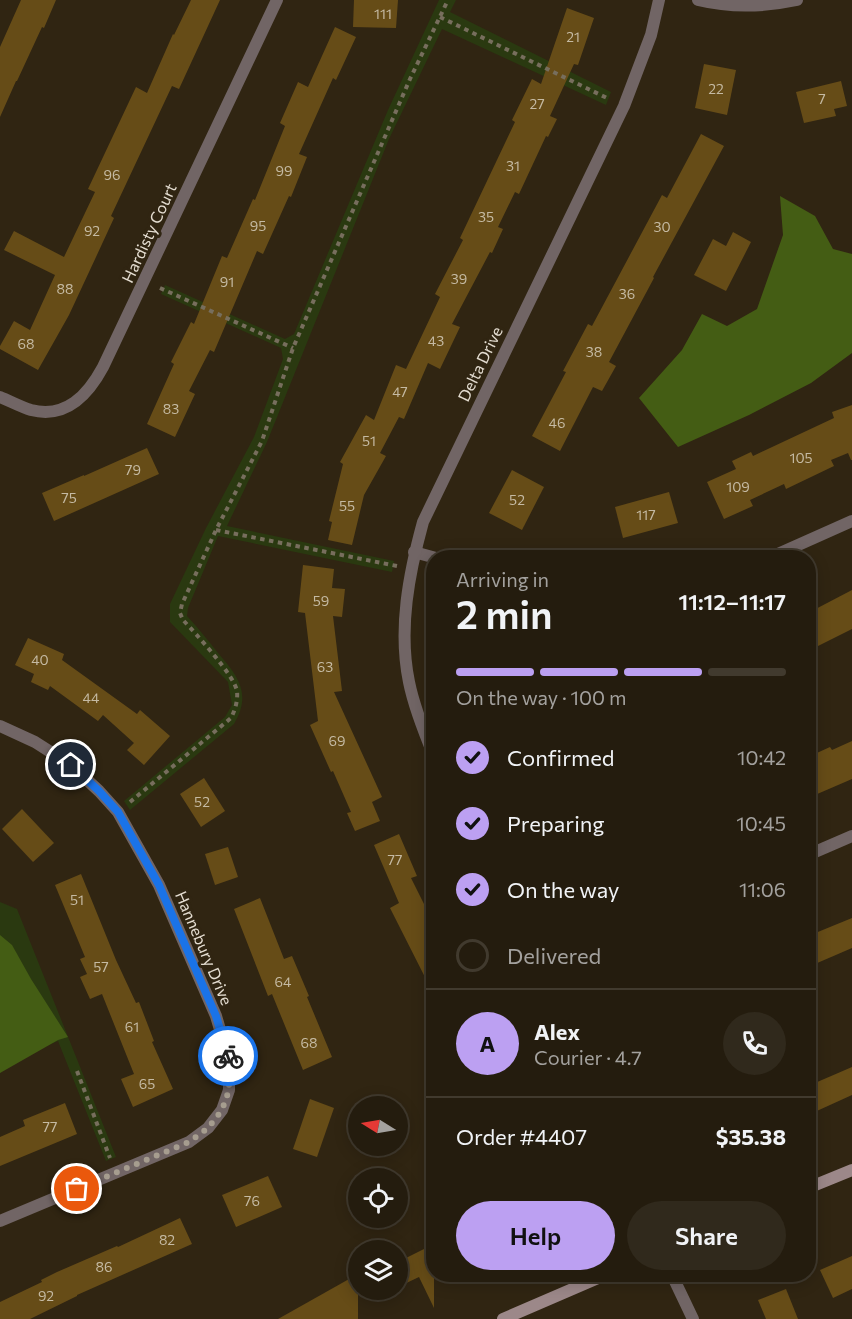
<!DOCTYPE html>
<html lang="en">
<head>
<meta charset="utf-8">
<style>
  body { margin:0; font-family:Commissioner,sans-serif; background:#30291c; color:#f1f3f6; height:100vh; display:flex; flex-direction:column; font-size:22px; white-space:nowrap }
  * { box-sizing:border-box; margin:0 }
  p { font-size:20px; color:#a3a19e }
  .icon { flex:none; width:33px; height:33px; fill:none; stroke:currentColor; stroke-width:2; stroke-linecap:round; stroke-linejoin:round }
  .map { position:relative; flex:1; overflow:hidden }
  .side { position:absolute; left:426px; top:550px; width:390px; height:732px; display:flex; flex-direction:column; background:#241c0e; border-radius:24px; box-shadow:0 3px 15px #0003,0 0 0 2px #413a2e }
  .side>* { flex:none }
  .needle { width:39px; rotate:281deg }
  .fabs { position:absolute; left:348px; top:1096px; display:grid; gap:12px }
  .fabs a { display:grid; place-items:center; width:60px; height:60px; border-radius:50%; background:#241c0e; box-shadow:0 3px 15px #0003,0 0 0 2px #413a2e; font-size:30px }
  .pin { position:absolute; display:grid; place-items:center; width:51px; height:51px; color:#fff; margin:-26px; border:3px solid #fff; border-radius:50%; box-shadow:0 2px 6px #0007 }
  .courier { position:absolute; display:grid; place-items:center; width:60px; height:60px; margin:-30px; border:4px solid #1a73e8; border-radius:50%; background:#fff; color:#222; box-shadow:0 2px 8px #0007 }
  .head em { font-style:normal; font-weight:600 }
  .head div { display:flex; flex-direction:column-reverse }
  .head { display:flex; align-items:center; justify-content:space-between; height:102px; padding:0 30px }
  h1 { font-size:39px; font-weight:600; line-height:45px }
  .bar { display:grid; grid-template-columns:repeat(4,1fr); gap:9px 6px; align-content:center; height:72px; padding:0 30px }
  .bar i { height:8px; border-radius:4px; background:#413a2e }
  .bar .current { background:#bca0f2 }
  .bar p { grid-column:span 4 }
  .line { display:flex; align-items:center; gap:15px; padding:0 30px; border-top:2px solid #413a2e }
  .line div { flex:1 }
  .round { display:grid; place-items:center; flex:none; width:63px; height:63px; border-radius:32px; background:#30291c }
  ol { padding:0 30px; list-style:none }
  li { display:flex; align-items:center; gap:18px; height:66px }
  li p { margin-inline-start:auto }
  li .icon { padding:6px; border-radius:50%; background:#bca0f2; color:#111; stroke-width:4 }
  li:last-child { color:#a3a19e }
  li i { width:33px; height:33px; border:3px solid #413a2e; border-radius:50% }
  .action { display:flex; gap:12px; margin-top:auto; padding:12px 30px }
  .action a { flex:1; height:69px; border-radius:36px; background:#bca0f2; color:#111; font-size:24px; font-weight:600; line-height:69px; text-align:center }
  .action a+a { background:#30291c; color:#f1f3f6 }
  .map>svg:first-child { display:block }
  .green { fill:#2a3910 }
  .forest { fill:#445d14 }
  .building { fill:#664c17 }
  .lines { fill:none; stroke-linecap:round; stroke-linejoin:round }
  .path { stroke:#776e5d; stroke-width:4; stroke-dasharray:4.5 4.5; stroke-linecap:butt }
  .street { stroke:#716565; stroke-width:12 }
  .secondary { stroke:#9c8889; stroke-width:12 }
  .done { stroke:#a69d8f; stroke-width:6; stroke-dasharray:0 10.8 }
  .route { stroke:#1a73e8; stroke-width:8 }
  .labels { text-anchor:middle; stroke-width:6; stroke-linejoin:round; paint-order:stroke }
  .number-label { font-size:14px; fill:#c5baa3 }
  .street-label { font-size:16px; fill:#e5ded2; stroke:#302512 }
</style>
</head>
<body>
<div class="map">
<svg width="852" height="1319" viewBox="0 0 852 1319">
  <rect width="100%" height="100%" fill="#302512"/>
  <g class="green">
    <path d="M439 0H456L450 12 611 92 606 105 442 29 389 139 267 442 227 526 394 561 392 572 218 536 188 608 187 616C198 628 208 640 218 653 238 676 252 694 234 724L130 810 124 801 225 717 232 705 228 682 170 622V604L206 528 254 437 283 359 281 348 161 294 165 285 285 339 294 334 388 110Z"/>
    <path d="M0 902 17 909 116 1157 106 1161 58 1041 0 1066Z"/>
  </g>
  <g class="forest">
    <path d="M780 196 815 216 833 249 852 254V353L811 383 749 415 678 447 639 398 682 350 702 314 727 326 757 309 783 235Z"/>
    <path d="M0 935 12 945 31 979 68 1037 58 1040 0 1073Z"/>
  </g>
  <g class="building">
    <path d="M21 0H56L44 28 42 27 17 81H16L0 117V47Z"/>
    <path d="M191 0H220L179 89 172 86 111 216 114 218 96 257 69 315 38 370 0 349V346L14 321 30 330 55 275 4 250 14 231 64 257 95 192 88 189 136 87 147 93 173 34 174 35Z"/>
    <path d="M354 0H398L396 28 353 27Z"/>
    <path d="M567 8 594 18 578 65 574 64 550 116 557 119 548 137 546 136 519 194 515 192 498 227 503 229 492 253 490 252 452 324 460 327 440 369 428 363 404 419 399 417 380 453 386 456 364 495 352 545 328 540 332 522 329 521 343 464 340 462 366 415 374 420 396 365 406 369 440 297 435 294 463 240 460 238 515 122 512 120 532 79 541 84Z"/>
    <path d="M335 27 356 37 336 80 333 78 299 154 307 157 291 197 289 196 263 254 257 251 214 352 210 350 189 391 195 394 175 437 147 424 174 364 171 362 191 322 194 324 222 256 227 258 253 199 255 200 285 126 280 123 298 82 308 87Z"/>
    <path d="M704 64 736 70 727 115 695 108Z"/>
    <path d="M841 81 847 106 834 109 836 116 804 123 796 92Z"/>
    <path d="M701 134 724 146 653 277 654 278 609 362 616 366 602 391 593 387 560 451 532 436 566 372 563 371 588 324 592 326 662 195 667 198Z"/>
    <path d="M733 232 751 242 726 291 694 275 713 239 726 246Z"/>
    <path d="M852 405V460H851L848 453 831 460 834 466 786 489 784 484 750 500 753 506 724 519 707 482 736 469 732 461 751 452 753 456 834 418 832 412Z"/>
    <path d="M147 448 159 474 54 521 42 493 84 475V476Z"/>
    <path d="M512 470 544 487 522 530 489 513Z"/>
    <path d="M669 492 678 523 623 538 615 507Z"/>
    <path d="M303 565 334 569 332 588 345 589 342 617 333 616 342 691 334 692 382 797 372 802 380 821 355 831 347 813 351 812 333 771 331 772 310 725 318 721 305 613 298 612Z"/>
    <path d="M852 590V629L808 651V613Z"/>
    <path d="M28 638 64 654 62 660 137 714 140 710 170 736 144 765 127 750 134 743 103 715 98 721 50 686 48 690 31 682 34 674 15 665Z"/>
    <path d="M852 741V779L808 798V757L830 747 832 750Z"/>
    <path d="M204 778 225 811 201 827 180 794Z"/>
    <path d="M22 809 54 843 33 862 2 829Z"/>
    <path d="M399 834 417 876 411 878 428 912 434 910V995L390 908 399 903 374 845Z"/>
    <path d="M228 847 238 877 215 885 205 854Z"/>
    <path d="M81 874 116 960 136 1003 139 1002 154 1041 152 1042 173 1089 133 1107 121 1079 134 1074 102 994 90 999 80 977 87 974 80 959 85 957 55 885Z"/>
    <path d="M260 898 284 959 292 956 309 996 307 997 332 1057 303 1070 272 994 268 996 234 909Z"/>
    <path d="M852 918V948L808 967V936Z"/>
    <path d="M852 1067V1095L808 1115V1086Z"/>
    <path d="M310 1099 334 1108 317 1157 293 1149Z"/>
    <path d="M65 1103 77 1134 0 1166V1137L25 1126 23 1120Z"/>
    <path d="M268 1176 282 1207 236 1227 222 1195Z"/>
    <path d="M180 1218 192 1244 77 1295V1296L30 1319H0V1302L42 1282 41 1280 57 1272 117 1246 118 1247Z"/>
    <path d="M434 1244V1308L419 1277 398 1287V1262Z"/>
    <path d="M852 1256V1289L833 1298 820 1270Z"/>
    <path d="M358 1274V1319H278Z"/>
    <path d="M786 1289 798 1319H766L758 1300Z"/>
  </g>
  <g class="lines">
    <g class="path">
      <path d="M440 17 609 99"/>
      <path d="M160 288 293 348"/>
      <path d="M216 530 397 566"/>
      <path d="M130 802 231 718C235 710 238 701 237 691 234 675 196 634 183 620L180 613 182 604 216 530 262 441 293 348 410 79 448 0"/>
      <path d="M77 1071 110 1158"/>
    </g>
    <g class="street">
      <path d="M698 0C731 8 764 7 797 0"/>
      <path d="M0 397C10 401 21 407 31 410 66 419 88 395 103 367L277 0"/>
      <path d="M414 552 436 558"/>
      <path d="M769 558 852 521"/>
      <path d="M0 726 35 742 71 765 99 791 118 812 159 885 216 1016 229 1060V1090L222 1110 208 1128 189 1142 0 1221"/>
      <path d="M434 756C424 732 414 707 409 682 398 629 409 573 423 522L624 106 651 35 659 0"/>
      <path d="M808 855 852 836"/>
      <path d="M672 1275 693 1319"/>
    </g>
    <g class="secondary">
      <path d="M808 1188 852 1170"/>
      <path d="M503 1319 605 1275"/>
    </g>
  </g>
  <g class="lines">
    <path class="done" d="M77 1189 189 1142 208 1128 222 1110 229 1090V1060L228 1056"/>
    <path class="route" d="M71 765 99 791 118 812 159 885 216 1016 228 1056"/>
  </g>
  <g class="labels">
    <g class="number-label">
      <text x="383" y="19">111</text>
      <text x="573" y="42">21</text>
      <text x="716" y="94">22</text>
      <text x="822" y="104">7</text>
      <text x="537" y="109">27</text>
      <text x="513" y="171">31</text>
      <text x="284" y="176">99</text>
      <text x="112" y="180">96</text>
      <text x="486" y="222">35</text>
      <text x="258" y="231">95</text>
      <text x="662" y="232">30</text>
      <text x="92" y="236">92</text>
      <text x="459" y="284">39</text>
      <text x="227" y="287">91</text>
      <text x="65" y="294">88</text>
      <text x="627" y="299">36</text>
      <text x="436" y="346">43</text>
      <text x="26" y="349">68</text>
      <text x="594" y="357">38</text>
      <text x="400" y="397">47</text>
      <text x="171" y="414">83</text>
      <text x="557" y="428">46</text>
      <text x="369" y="446">51</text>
      <text x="801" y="463">105</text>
      <text x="133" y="475">79</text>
      <text x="738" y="492">109</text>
      <text x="69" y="503">75</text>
      <text x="517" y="505">52</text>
      <text x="347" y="511">55</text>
      <text x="646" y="520">117</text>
      <text x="321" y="606">59</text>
      <text x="40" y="665">40</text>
      <text x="325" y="672">63</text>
      <text x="91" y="703">44</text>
      <text x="337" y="746">69</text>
      <text x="202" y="807">52</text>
      <text x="395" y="865">77</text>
      <text x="77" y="905">51</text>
      <text x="101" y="972">57</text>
      <text x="283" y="987">64</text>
      <text x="132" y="1032">61</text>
      <text x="309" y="1048">68</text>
      <text x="147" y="1089">65</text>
      <text x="50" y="1132">77</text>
      <text x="252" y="1206">76</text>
      <text x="167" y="1245">82</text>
      <text x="104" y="1272">86</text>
      <text x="46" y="1301">92</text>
    </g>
    <g class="street-label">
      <text transform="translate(149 233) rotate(-65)" y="6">Hardisty Court</text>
      <text transform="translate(480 364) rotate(-64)" y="6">Delta Drive</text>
      <text transform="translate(204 948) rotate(67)" y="6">Hannebury Drive</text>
    </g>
  </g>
</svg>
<div class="fabs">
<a><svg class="needle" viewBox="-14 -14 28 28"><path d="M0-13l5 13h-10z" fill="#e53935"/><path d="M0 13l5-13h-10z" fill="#a3a19e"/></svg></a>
<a><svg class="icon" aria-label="locate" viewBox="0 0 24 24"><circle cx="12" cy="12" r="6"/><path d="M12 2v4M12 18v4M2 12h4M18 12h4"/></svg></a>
<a><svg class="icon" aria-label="layers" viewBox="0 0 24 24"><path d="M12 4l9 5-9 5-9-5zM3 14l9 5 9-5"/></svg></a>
</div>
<div class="pin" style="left:77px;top:1189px;background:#ea580c"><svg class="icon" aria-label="bag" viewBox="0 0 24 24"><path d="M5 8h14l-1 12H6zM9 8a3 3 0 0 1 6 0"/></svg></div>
<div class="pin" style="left:71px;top:765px;background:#1f2937"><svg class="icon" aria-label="home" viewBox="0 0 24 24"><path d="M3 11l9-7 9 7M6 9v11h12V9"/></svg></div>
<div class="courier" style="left:228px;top:1056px"><svg class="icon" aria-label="bike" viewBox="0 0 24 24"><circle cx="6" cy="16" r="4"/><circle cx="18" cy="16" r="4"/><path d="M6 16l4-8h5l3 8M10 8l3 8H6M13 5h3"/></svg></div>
<section class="side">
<div class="head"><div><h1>2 min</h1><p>Arriving in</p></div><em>11:12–11:17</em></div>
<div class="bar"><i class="current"></i><i class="current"></i><i class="current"></i><i></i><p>On the way · 100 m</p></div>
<ol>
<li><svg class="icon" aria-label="check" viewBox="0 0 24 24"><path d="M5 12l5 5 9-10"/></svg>Confirmed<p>10:42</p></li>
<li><svg class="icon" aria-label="check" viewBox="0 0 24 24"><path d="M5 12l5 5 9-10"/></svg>Preparing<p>10:45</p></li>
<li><svg class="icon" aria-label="check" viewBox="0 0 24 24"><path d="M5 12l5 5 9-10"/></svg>On the way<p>11:06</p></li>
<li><i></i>Delivered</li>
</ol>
<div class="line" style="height:108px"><b class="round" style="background:#bca0f2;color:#111">A</b><div><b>Alex</b><p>Courier · 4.7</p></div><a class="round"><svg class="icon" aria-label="phone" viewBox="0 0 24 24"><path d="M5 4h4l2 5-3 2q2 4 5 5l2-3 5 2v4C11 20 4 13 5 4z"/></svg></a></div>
<div class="line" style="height:78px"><div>Order #4407</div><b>$35.38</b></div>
<div class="action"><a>Help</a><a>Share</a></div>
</section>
</div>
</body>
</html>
